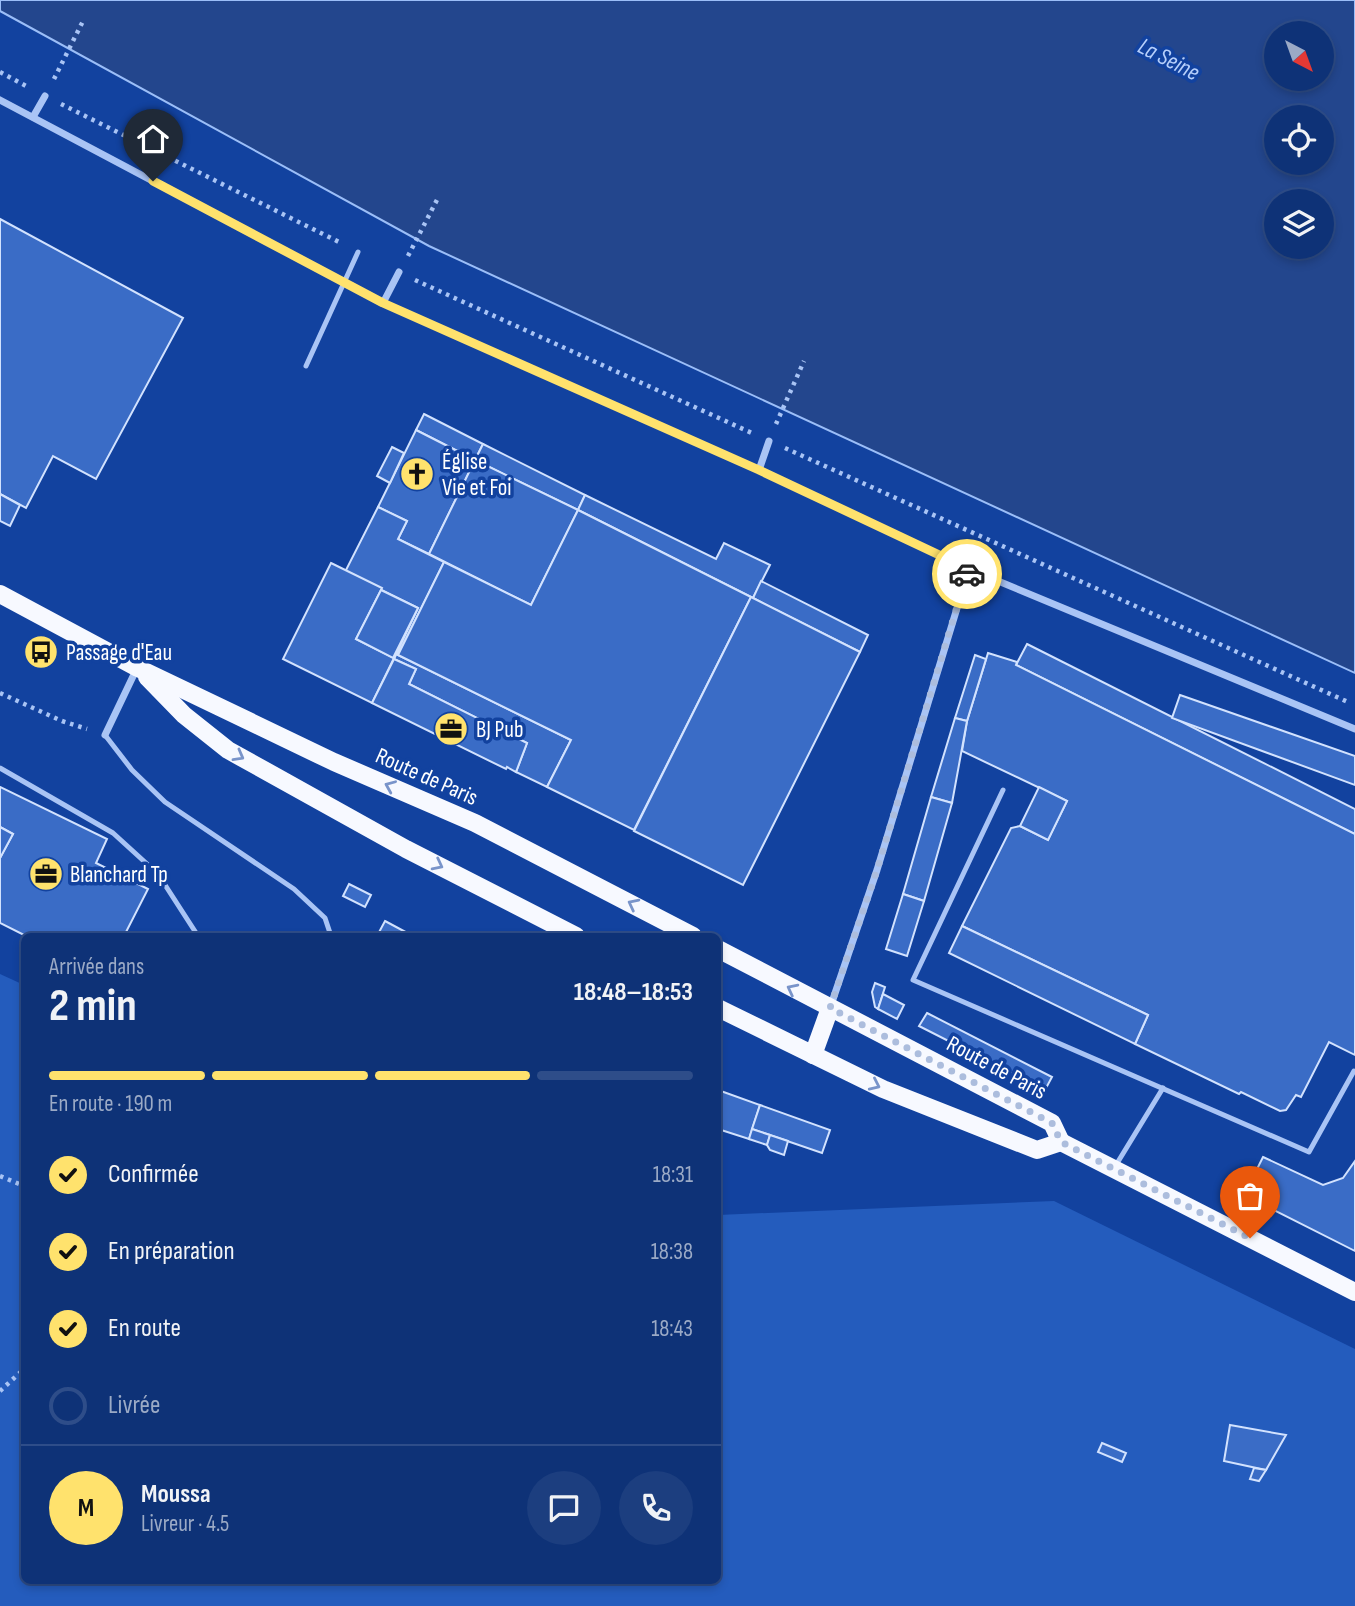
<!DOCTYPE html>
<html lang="fr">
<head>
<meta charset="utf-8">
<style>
  body { margin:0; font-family:"Sofia Sans Condensed",sans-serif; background:#1c3e7f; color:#f1f3f6; height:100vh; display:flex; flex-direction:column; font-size:26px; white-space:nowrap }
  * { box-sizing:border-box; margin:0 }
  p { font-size:23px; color:#9baac6 }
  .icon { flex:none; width:38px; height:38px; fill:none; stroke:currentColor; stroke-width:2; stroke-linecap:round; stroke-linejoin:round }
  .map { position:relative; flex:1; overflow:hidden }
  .details { position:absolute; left:21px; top:933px; width:700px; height:651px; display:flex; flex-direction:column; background:#0e3277; border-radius:10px; box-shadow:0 4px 10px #0003,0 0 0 2px #2e4d89 }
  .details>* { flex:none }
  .needle { width:46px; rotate:139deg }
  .tools { position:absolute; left:1264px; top:21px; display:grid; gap:14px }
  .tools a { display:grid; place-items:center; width:70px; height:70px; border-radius:50%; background:#0e3277; box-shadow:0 4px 10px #0003,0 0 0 2px #2e4d89; font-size:35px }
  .pin { position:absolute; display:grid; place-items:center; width:60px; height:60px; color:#fff; margin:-72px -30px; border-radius:50% 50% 50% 0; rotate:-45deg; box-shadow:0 0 7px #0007 }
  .pin .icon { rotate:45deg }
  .courier { position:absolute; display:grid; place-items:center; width:70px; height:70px; margin:-35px; border:5px solid #ffe26d; border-radius:50%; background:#fff; color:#222; box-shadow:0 2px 9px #0007 }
  .head em { font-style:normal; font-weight:700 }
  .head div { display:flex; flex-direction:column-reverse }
  .head { display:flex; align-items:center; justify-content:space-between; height:119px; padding:0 28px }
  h1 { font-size:46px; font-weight:700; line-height:52px }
  .bar { display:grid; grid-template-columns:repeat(4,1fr); gap:10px 7px; align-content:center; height:84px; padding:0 28px }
  .bar i { height:9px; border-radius:5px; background:#2e4d89 }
  .bar .active { background:#ffe26d }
  .bar p { grid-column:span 4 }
  .line { display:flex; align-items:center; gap:18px; padding:0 28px; border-top:2px solid #2e4d89 }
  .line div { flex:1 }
  .round { display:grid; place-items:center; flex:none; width:74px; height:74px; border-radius:37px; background:#1c3e7f }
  ol { padding:0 28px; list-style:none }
  li { display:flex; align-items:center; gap:21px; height:77px }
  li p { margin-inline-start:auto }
  li .icon { padding:7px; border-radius:50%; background:#ffe26d; color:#111; stroke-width:4 }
  li:last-child { color:#9baac6 }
  li i { width:38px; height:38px; border:4px solid #2e4d89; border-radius:50% }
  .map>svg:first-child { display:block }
  .green { fill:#245cbd }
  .water { fill:#23468d; stroke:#9bbef8; stroke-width:2; fill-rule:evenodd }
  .building { fill:#3a6cc6; stroke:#d2e2fe; stroke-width:2 }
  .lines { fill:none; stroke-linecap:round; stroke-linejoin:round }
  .path { stroke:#a9c4f5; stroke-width:4.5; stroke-dasharray:3.5 5; stroke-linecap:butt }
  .service { stroke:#a9c4f5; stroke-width:5 }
  .minor { stroke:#a9c4f5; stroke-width:7 }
  .primary { stroke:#f7f9ff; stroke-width:18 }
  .oneway { stroke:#7994ca }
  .done { stroke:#acbddd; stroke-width:7; stroke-dasharray:0 12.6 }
  .route { stroke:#ffe26d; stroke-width:9 }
  .labels { text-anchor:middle; stroke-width:7; stroke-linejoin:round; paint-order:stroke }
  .poi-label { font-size:23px; fill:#fff; stroke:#12429f; text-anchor:start }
  .street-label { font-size:23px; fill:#fff; stroke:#12429f }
  .water-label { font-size:24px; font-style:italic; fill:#b6cffb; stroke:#12429f }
</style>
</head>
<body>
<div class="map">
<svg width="1355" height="1606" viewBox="0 0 1355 1606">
  <rect width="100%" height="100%" fill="#12429f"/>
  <path class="green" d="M0 974 24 985V1580H718V1215L1054 1201 1355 1349V1606H0Z"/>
  <path class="water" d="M0 0H1355V673L429 246 0 11ZM1276 33H1321V79H1276ZM1276 117H1321V163H1276ZM1276 201H1321V247H1276Z"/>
  <g class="building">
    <path d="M0 219 183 318 96 479 53 456 26 508 0 494Z"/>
    <path d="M424 414 483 444 475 460 416 430Z"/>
    <path d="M416 430 475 460 429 554 398 539 407 521 378 507Z"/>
    <path d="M483 444 585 495 578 510 475 460Z"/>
    <path d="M392 447 404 453 390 483 377 476Z"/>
    <path d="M475 460 578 510 531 605 429 554Z"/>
    <path d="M0 494 20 505 10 526 0 521Z"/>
    <path d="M585 495 716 559 724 543 770 565 753 598 578 510Z"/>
    <path d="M378 507 407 521 398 539 444 562 398 655 571 740 547 787 516 772 527 743 409 684 416 669 394 659 418 608 345 572Z"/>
    <path d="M578 510 751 597 634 830 547 787 571 740 398 655 444 562 531 605Z"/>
    <path d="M331 563 382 588 356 639 394 658 372 703 283 659Z"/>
    <path d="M761 581 868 635 860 652 753 598Z"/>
    <path d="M381 590 418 608 393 658 356 639Z"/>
    <path d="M751 597 860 652 743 885 634 831Z"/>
    <path d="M1027 644 1355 809V834L1016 665Z"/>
    <path d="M988 653 1017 662 1016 665 1355 834V1055L1329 1042 1301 1097 1296 1095 1286 1110 1280 1111 1241 1092 1239 1094 1135 1044 1148 1015 962 926 1011 828 1020 826 1048 840 1067 801 962 751 967 721Z"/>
    <path d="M975 655 986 659 967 721 955 718Z"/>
    <path d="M394 659 416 669 409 684 527 743 516 772 507 767 506 769 372 703Z"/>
    <path d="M1180 695 1355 756V785L1172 718Z"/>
    <path d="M955 718 967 721 952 803 931 797Z"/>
    <path d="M0 787 107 839 96 863 148 889 124 936H26L0 923V858L13 834 0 827Z"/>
    <path d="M1039 787 1067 801 1048 840 1020 826Z"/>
    <path d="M931 797 952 803 924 901 903 894Z"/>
    <path d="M0 827 13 834 0 858Z"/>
    <path d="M349 884 371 895 365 907 343 896Z"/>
    <path d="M903 894 924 901 907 956 886 949Z"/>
    <path d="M385 921 413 936H377Z"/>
    <path d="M962 926 1148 1015 1135 1044 949 953Z"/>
    <path d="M875 983 885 987 878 1009 875 1007 872 992Z"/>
    <path d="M883 994 904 1005 897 1019 878 1009Z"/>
    <path d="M927 1013 1052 1077 1045 1090 919 1026Z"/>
    <path d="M718 1090 760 1105 749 1139 718 1129Z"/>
    <path d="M760 1105 830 1130 822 1153 752 1129Z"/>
    <path d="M752 1129 770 1135 767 1145 749 1139Z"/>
    <path d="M770 1135 788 1141 784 1155 770 1150 767 1145Z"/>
    <path d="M1263 1157 1323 1185 1343 1178 1355 1161V1251L1244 1195Z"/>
    <path d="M1230 1425 1286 1435 1266 1470 1224 1461Z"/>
    <path d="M1102 1443 1126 1453 1122 1462 1098 1452Z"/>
    <path d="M1254 1468 1266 1470 1259 1481 1250 1479Z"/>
  </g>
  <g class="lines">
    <g class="path">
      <path d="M0 72 28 87"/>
      <path d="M54 79 83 21"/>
      <path d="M61 104 341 243"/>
      <path d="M408 256 439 196"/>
      <path d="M415 280 754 434"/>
      <path d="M776 424 804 361"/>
      <path d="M785 448 1348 702"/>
      <path d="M0 693 62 721 87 729"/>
      <path d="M0 1176 24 1186"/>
      <path d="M0 1391 24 1369"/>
    </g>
    <g class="service">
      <path d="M306 366 358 252"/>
      <path d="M105 735 132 770 165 802 294 889 325 918 331 936"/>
      <path d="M0 768 113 833 158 874 198 936"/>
      <path d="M1003 790 913 980 1309 1152 1354 1071"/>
      <path d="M1116 1165 1163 1088"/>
    </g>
    <g class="minor">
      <path d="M0 100 383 303 759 470 969 569 1355 729"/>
      <path d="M33 117 45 96"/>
      <path d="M383 303 399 272"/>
      <path d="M759 470 769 441"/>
      <path d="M105 735 137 668"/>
      <path d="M830 1008 877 870 969 569"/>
    </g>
    <g class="primary">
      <path d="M0 594 138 668 334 762 475 823 693 936"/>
      <path d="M147 677 184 715 228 750 406 849 576 936"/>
      <path d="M718 949 1052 1123 1061 1142"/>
      <path d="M718 1008 883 1089 1037 1150 1061 1142"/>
      <path d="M813 1055 830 1008"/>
      <path d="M1061 1142 1355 1292"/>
    </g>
  </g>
  <defs><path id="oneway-chevron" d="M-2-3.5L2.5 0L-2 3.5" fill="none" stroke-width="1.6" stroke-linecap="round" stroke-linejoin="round" transform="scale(1.75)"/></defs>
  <g class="oneway">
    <use href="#oneway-chevron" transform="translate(239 756) rotate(29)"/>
    <use href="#oneway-chevron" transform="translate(390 786) rotate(-157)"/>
    <use href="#oneway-chevron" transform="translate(438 865) rotate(27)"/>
    <use href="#oneway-chevron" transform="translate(633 904) rotate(-153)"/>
    <use href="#oneway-chevron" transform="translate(792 989) rotate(-153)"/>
    <use href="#oneway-chevron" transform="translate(875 1085) rotate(25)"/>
  </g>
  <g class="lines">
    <path class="done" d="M967 574 877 870 830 1008 1052 1123 1061 1142 1250 1238"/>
    <path class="route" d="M153 181 383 303 759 470 969 569 967 574"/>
  </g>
  <defs>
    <g id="church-disc" transform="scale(1.75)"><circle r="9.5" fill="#ffe26d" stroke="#12429f"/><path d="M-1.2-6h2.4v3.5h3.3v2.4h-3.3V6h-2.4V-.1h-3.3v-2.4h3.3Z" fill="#111"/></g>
    <g id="bus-disc" transform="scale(1.75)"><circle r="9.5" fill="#ffe26d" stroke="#12429f"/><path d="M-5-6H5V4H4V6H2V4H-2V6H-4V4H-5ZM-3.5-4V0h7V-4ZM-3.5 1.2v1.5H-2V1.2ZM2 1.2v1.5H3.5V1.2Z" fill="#111"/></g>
    <g id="office-disc" transform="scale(1.75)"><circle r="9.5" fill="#ffe26d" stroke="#12429f"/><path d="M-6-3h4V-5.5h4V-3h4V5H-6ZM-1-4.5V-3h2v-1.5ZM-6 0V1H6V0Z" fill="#111"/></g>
  </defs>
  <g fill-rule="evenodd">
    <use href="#church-disc" x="417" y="474"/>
    <use href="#bus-disc" x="41" y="652"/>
    <use href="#office-disc" x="451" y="729"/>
    <use href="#office-disc" x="46" y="874"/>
  </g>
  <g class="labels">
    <g class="poi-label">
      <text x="442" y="469">Église<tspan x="442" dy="26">Vie et Foi</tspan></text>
      <text x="66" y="660">Passage d'Eau</text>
      <text x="476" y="737">BJ Pub</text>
      <text x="70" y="882">Blanchard Tp</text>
    </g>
    <g class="street-label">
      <text transform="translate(427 776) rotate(24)" y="8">Route de Paris</text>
      <text transform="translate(997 1067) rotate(28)" y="8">Route de Paris</text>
    </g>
    <g class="water-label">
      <text transform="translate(1169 59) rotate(27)" y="8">La Seine</text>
    </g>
  </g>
</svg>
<div class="tools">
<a><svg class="needle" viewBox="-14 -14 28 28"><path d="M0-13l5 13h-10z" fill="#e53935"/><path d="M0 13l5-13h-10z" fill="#9baac6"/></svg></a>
<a><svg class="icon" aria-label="locate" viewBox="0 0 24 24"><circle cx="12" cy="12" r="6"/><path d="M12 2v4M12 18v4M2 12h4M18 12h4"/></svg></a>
<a><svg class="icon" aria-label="layers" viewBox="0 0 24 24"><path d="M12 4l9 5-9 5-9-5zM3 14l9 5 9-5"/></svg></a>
</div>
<div class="pin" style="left:1250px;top:1238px;background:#ea580c"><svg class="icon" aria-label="bag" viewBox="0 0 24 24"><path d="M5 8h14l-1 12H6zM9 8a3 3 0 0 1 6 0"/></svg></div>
<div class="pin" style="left:153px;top:181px;background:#1f2937"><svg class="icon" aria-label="home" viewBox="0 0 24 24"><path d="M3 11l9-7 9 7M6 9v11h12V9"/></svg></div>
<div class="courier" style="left:967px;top:574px"><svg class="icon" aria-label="car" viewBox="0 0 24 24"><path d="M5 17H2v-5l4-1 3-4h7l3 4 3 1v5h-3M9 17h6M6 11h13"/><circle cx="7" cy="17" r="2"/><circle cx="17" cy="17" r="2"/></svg></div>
<section class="details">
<div class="head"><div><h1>2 min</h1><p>Arrivée dans</p></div><em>18:48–18:53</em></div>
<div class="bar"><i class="active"></i><i class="active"></i><i class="active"></i><i></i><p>En route · 190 m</p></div>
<ol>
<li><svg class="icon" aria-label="check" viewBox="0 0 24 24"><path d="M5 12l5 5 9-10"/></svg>Confirmée<p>18:31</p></li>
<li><svg class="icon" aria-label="check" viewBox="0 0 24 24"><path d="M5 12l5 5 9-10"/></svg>En préparation<p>18:38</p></li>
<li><svg class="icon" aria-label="check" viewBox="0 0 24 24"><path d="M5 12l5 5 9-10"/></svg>En route<p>18:43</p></li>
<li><i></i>Livrée</li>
</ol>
<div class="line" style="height:126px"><b class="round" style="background:#ffe26d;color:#111">M</b><div><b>Moussa</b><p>Livreur · 4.5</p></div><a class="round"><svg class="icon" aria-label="chat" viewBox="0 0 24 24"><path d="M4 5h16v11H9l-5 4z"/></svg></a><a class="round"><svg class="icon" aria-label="phone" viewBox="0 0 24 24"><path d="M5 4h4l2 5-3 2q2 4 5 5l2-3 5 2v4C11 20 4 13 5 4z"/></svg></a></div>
</section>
</div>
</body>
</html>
